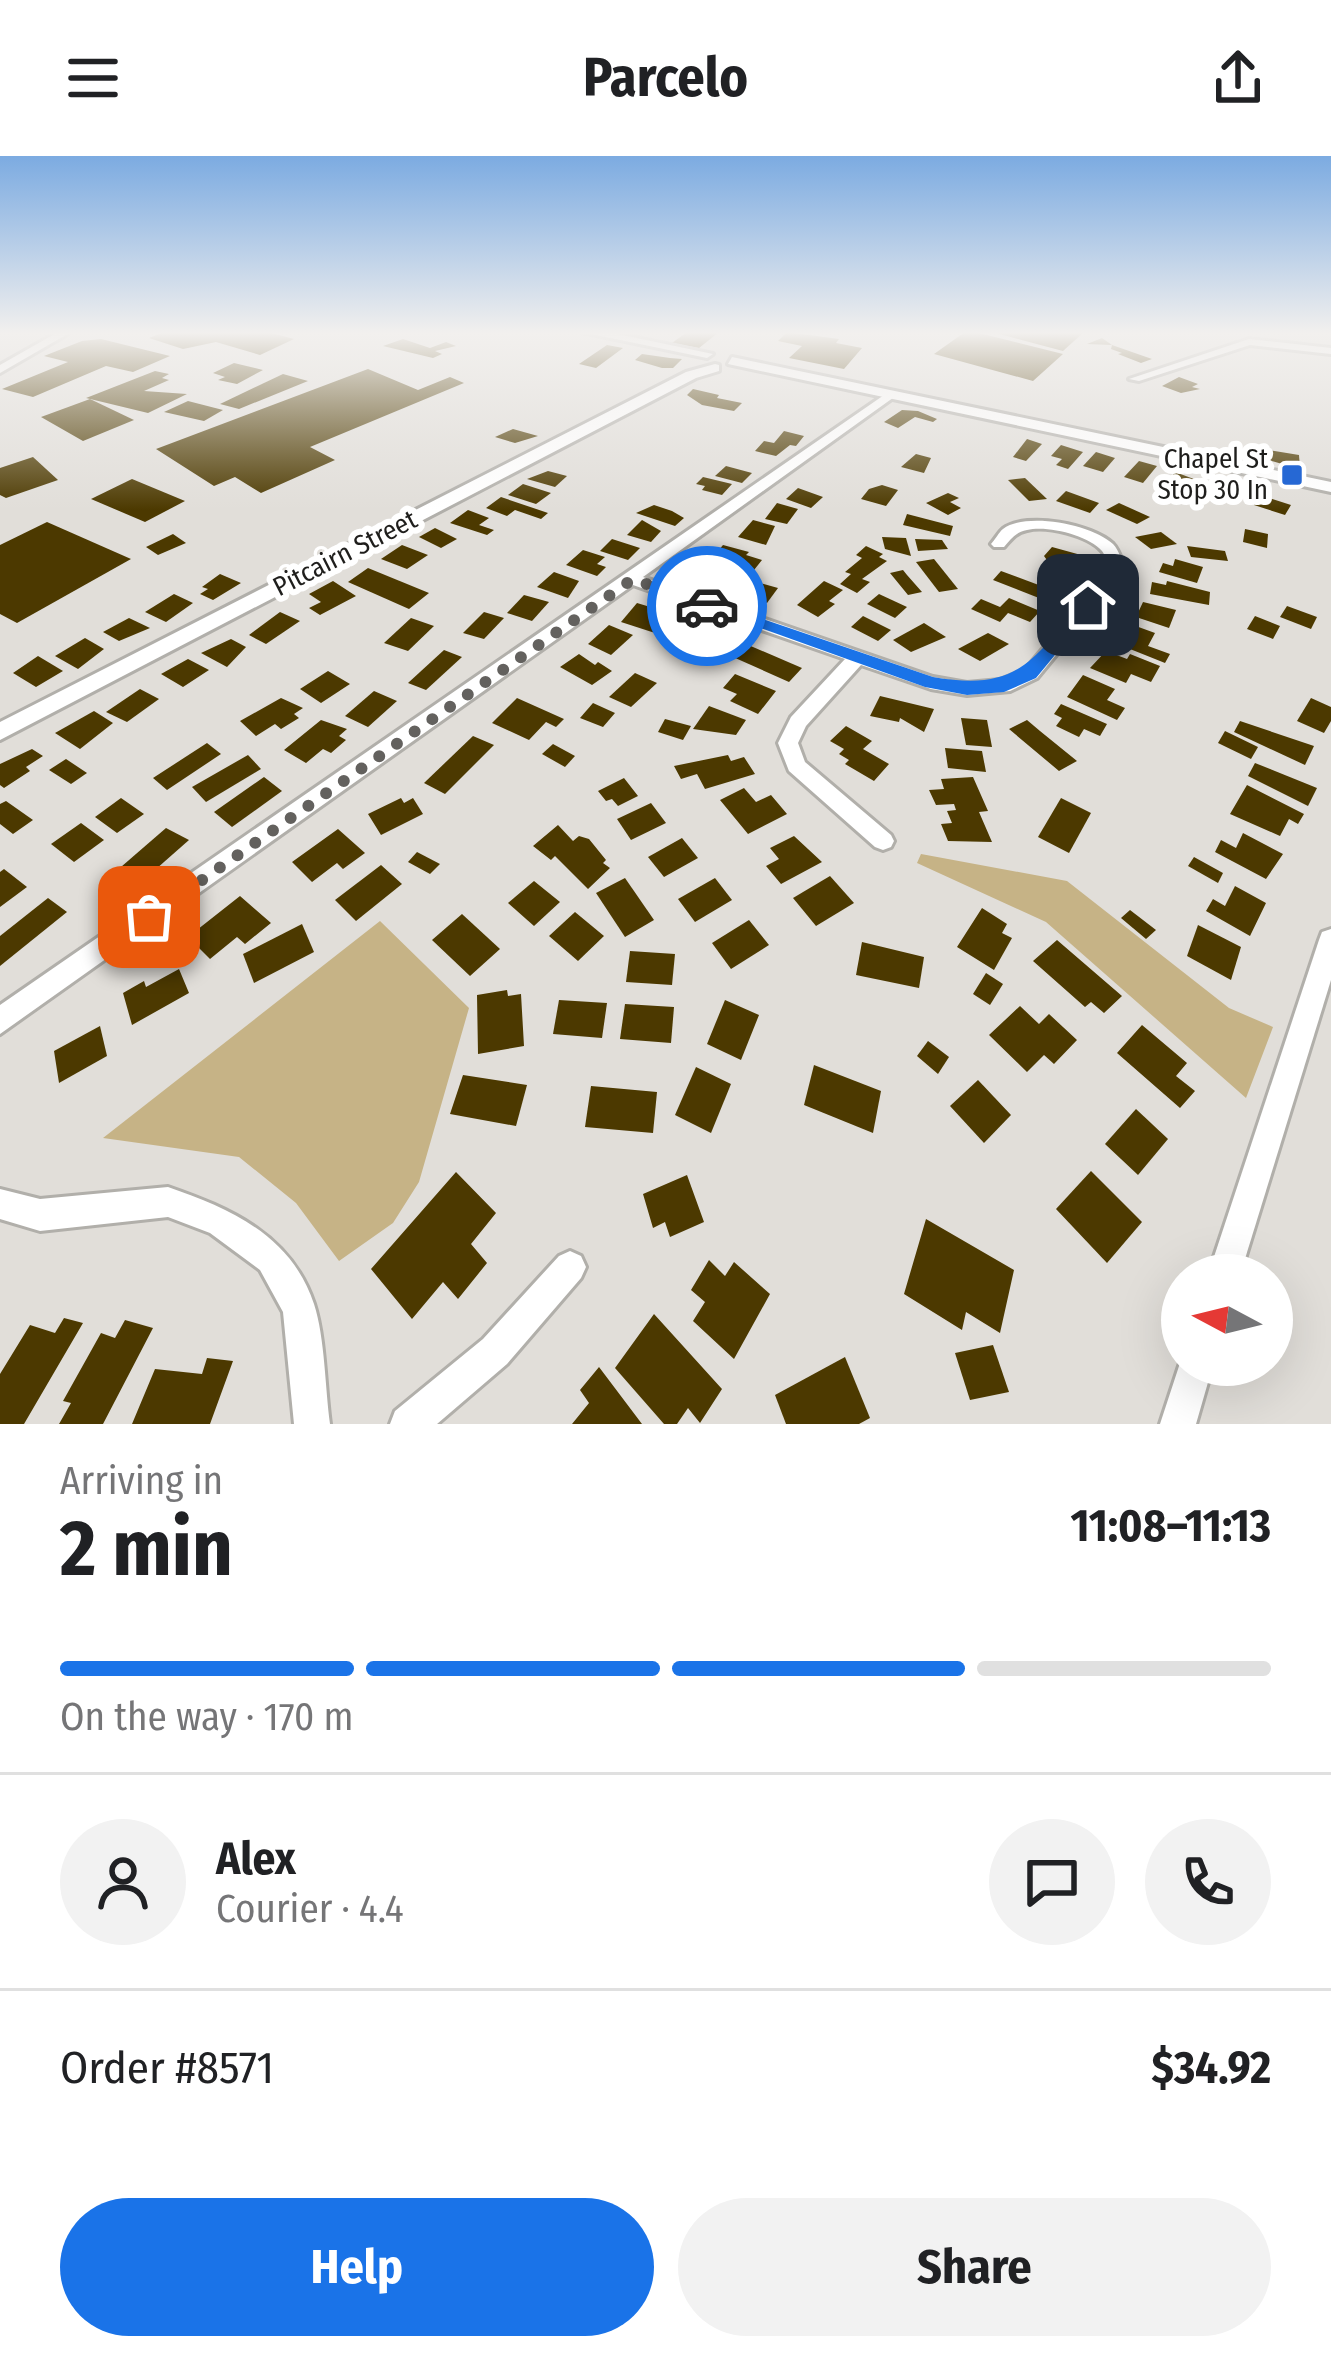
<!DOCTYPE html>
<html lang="en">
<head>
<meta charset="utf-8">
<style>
  body { margin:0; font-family:"Fira Sans Condensed",sans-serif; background:#f2f2f2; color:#202124; height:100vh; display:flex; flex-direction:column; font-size:45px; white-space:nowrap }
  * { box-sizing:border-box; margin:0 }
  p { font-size:39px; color:#757577 }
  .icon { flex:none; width:66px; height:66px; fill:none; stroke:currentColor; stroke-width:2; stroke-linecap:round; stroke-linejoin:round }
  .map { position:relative; height:1268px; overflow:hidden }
  .details { display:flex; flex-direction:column; background:#fff; flex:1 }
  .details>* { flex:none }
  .needle { width:78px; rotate:277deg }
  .fabs { position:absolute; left:1161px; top:1098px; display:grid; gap:24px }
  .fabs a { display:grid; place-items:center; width:132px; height:132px; border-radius:50%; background:#fff; box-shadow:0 12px 48px #0002; font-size:60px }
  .pin { position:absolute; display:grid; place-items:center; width:102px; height:102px; color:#fff; margin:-51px; border-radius:24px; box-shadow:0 6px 18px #0006 }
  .courier { position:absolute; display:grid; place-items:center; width:120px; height:120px; margin:-60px; border:9px solid #1a73e8; border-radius:50%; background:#fff; color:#222; box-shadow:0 3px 15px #0007 }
  .head em { font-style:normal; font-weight:700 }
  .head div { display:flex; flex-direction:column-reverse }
  .head { display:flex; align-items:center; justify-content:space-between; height:204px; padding:0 60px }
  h1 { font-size:78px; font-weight:700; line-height:90px }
  .bar { display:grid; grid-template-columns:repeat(4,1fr); gap:18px 12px; align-content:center; height:144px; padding:0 60px }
  .bar i { height:15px; border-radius:9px; background:#e0e0e0 }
  .bar .on { background:#1a73e8 }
  .bar p { grid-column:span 4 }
  .line { display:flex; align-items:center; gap:30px; padding:0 60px; border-top:3px solid #e0e0e0 }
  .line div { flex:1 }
  .round { display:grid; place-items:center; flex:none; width:126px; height:126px; border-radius:63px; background:#f2f2f2 }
  .cta { display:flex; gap:24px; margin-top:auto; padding:24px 60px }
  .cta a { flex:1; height:138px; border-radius:72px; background:#1a73e8; color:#fff; font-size:48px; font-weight:700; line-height:138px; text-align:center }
  .cta a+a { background:#f2f2f2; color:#202124 }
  header { display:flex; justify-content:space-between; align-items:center; height:156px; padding:0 60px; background:#fff; font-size:54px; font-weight:700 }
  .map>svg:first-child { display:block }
  .green { fill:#c6b386 }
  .building { fill:#4c3900 }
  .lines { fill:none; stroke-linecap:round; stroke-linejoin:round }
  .minor-casing { stroke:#b1afaa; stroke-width:6 }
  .tertiary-casing { stroke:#b1afaa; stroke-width:6 }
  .minor { fill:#fff; fill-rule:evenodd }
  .tertiary { fill:#fff; fill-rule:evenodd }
  .route { fill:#1a73e8 }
  .done { stroke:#63615e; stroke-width:12; stroke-dasharray:0 21.6 }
  .poi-dot { fill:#2668d4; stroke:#fff; stroke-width:4.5 }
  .labels { text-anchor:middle; stroke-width:12; stroke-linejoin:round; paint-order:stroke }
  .far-poi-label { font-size:27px; fill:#1f1e1c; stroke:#fff; text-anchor:end }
  .far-street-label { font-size:27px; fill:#1f1e1c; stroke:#fff }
</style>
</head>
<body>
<header><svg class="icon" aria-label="menu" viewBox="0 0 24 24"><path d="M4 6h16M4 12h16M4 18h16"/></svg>Parcelo<svg class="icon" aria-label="share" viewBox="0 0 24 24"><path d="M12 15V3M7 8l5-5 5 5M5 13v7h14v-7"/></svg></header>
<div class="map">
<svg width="1331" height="1268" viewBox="0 0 1331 1268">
  <rect width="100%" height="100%" fill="#e1ded9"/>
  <g class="green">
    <path d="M921 698 1067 725 1229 852 1273 871 1246 942 1046 766 917 707Z"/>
    <path d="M380 765 469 852 419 1026 393 1067 339 1105 296 1047 239 1001 103 982Z"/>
  </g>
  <g class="building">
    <path d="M164 176H268L294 183 260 199 216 186 183 193 149 182Z"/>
    <path d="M687 176H719L699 192 672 187Z"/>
    <path d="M787 176 839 183 836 187 862 192 844 213 789 202 802 190 778 185Z"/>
    <path d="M965 176H975L1063 198 1033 225 934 198Z"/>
    <path d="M992 176H1084L1063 195Z"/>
    <path d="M1102 182 1112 189 1152 203 1141 207 1118 198 1122 197 1111 193 1112 189 1087 188Z"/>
    <path d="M101 183 170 200 133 216 106 210 33 241 2 233 68 206 44 200 82 185Z"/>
    <path d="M403 183 430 192 446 186 456 190 435 195 442 198 433 202 383 190Z"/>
    <path d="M607 189 623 192 596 212 579 208Z"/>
    <path d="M642 198 670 202 682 203 673 212H662L635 204Z"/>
    <path d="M234 207 263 214 237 228 218 224 225 221 213 217Z"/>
    <path d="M368 213 418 234 450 221 464 227 310 291 335 304 261 337 235 321 214 330 156 293Z"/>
    <path d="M155 215 169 218 162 222 169 224 144 235 187 238 148 257 86 242Z"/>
    <path d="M283 218 308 225 239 253 220 248Z"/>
    <path d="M1179 221 1198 228 1192 231 1200 233 1181 237 1162 230Z"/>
    <path d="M693 233 719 239 717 242 742 247 734 255 702 249 687 239Z"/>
    <path d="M90 243 134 264 83 285 41 261Z"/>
    <path d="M188 245 223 254 204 265 164 256Z"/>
    <path d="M902 254 918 255 937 263 933 266 915 261 898 272 884 266Z"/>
    <path d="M513 273 538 280 515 287 495 281Z"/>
    <path d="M784 275 804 280 796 290 790 289 776 300 755 295 764 285 774 287Z"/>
    <path d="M1027 283 1042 288 1026 305 1013 301Z"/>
    <path d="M1061 289 1083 296 1068 313 1056 309 1062 303 1051 300Z"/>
    <path d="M1268 294 1299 299 1300 313 1268 304Z"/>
    <path d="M1096 296 1115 302 1103 316 1083 310Z"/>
    <path d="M916 298 931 302 924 317 901 311Z"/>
    <path d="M33 301 58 324 6 342 0 339V312Z"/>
    <path d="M1139 305 1157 310 1143 327 1124 321Z"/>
    <path d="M726 310 752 317 742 327 715 320Z"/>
    <path d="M548 315 567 320 555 331 527 323Z"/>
    <path d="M1175 316 1202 326 1194 340 1162 335Z"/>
    <path d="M703 321 732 328 722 339 702 334 705 330 696 328Z"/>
    <path d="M1025 322 1047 343 1029 345 1008 324Z"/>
    <path d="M132 323 185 345 145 366 91 343Z"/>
    <path d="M523 328 551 337 536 348 508 339Z"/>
    <path d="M882 329 898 334 886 350 861 343 869 333Z"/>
    <path d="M798 332 823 341 811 352 786 343Z"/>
    <path d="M1066 335 1099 347 1090 357 1056 345Z"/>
    <path d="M948 337 959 342 950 346 961 352 948 359 926 347Z"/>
    <path d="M1260 339 1291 349 1285 359 1254 349Z"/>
    <path d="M501 341 548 357 541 363 515 354 507 360 486 352Z"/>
    <path d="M777 347 798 353 787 368 765 363Z"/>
    <path d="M1119 347 1150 361 1137 368 1106 354Z"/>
    <path d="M654 349 672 355 684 362 675 370 636 357Z"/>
    <path d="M468 354 489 362 479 369 494 374 487 379 450 367Z"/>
    <path d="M907 358 953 370 950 380 903 369Z"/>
    <path d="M642 364 661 375 651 386 627 379Z"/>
    <path d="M753 364 775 370 766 389 738 381Z"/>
    <path d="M47 366 131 403 17 467 0 458V389Z"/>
    <path d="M435 372 457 383 441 392 419 381Z"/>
    <path d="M1245 373 1268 378 1267 392 1243 386Z"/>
    <path d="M1161 376 1177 388 1151 393 1135 381Z"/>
    <path d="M173 378 186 387 158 399 146 391Z"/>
    <path d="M882 381 906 382 911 400 885 393Z"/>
    <path d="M612 383 640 392 628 404 600 395Z"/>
    <path d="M915 383 942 384 948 393 918 395Z"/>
    <path d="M402 389 428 399 407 413 381 403Z"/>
    <path d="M723 389 749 396 746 399 762 404 754 414 712 402Z"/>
    <path d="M866 390 883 398 879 401 887 405 862 423 870 426 857 437 840 428 851 418 845 416 862 402 856 399Z"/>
    <path d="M1187 390 1225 395 1228 405 1191 401Z"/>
    <path d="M1052 391 1081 399 1064 426 1041 418 1049 407 1044 400Z"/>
    <path d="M583 394 605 401 597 408 606 411 597 420 566 409Z"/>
    <path d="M934 403 958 433 939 436 916 406Z"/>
    <path d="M1175 403 1203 411 1197 427 1159 416 1163 407 1173 410Z"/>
    <path d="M712 408 736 418 719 434 694 425Z"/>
    <path d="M368 412 429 437 409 453 348 426Z"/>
    <path d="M903 414 907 419 922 436 908 439 890 417Z"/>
    <path d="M1001 415 1052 434 1044 444 993 424Z"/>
    <path d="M554 416 579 425 568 442 537 431Z"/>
    <path d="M220 418 241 427 213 444 200 438 208 433 202 431Z"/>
    <path d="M749 424 778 432 767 447 738 438Z"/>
    <path d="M333 425 356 440 320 459 309 452 321 446 309 438Z"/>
    <path d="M824 425 843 434 829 445 835 448 818 461 797 449Z"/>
    <path d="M1167 425 1210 436 1209 449 1150 438 1152 426 1166 429Z"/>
    <path d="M174 438 193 447 166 466 145 456Z"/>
    <path d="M879 438 907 451 895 462 867 448Z"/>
    <path d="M524 439 549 446 532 465 507 457Z"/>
    <path d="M1009 442 1040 455 1030 466 1008 457 1000 466 971 453 981 443 1000 451Z"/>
    <path d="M1143 446 1176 454 1169 472 1136 461Z"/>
    <path d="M637 447 670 457 655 477 621 466Z"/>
    <path d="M1287 450 1317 461 1311 473 1280 461Z"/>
    <path d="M280 456 300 465 266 488 249 479Z"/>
    <path d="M484 456 504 462 484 483 463 477Z"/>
    <path d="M863 460 891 474 878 485 851 471Z"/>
    <path d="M1255 460 1280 470 1273 483 1247 473Z"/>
    <path d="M129 462 150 472 119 485 103 476Z"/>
    <path d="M411 462 434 470 408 495 384 487Z"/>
    <path d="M924 467 946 481 911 496 893 484Z"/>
    <path d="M609 469 633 479 611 499 588 488Z"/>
    <path d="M1133 469 1155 477 1148 490 1170 498 1165 507 1110 485 1120 471 1129 475Z"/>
    <path d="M988 477 1009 488 980 505 958 493Z"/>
    <path d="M85 482 104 493 78 513 55 500Z"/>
    <path d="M231 483 246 491 227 511 201 497Z"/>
    <path d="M746 488 802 512 789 526 733 501Z"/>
    <path d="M444 494 462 501 426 534 408 527Z"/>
    <path d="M1106 495 1127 503 1130 498 1160 510 1151 526 1131 518 1126 527 1090 512Z"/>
    <path d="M579 498 595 509 598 506 612 515 592 529 560 511Z"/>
    <path d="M38 500 63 515 36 531 13 517Z"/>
    <path d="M188 503 209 514 183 531 161 518Z"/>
    <path d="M328 515 350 528 321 547 300 533Z"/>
    <path d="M635 517 657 527 631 551 609 541Z"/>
    <path d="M735 518 776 535 758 558 730 545 737 538 723 532Z"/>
    <path d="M1083 519 1115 533 1107 544 1125 552 1117 564 1067 541Z"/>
    <path d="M140 533 159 543 127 566 106 556Z"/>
    <path d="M374 535 397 545 368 571 345 560Z"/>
    <path d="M880 540 934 553 924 576 900 562 899 566 870 560Z"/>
    <path d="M281 542 303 552 294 558 299 562 281 573 275 568 256 580 240 565Z"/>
    <path d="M517 542 564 563 556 571 546 566 529 584 492 567Z"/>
    <path d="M1311 542 1331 551V565L1324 577 1297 565Z"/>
    <path d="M593 547 615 557 603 571 580 562Z"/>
    <path d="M1061 548 1107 568 1100 580 1084 573 1079 581 1056 570 1062 562 1054 558Z"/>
    <path d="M709 550 746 564 736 579 693 573Z"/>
    <path d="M94 555 113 567 80 593 55 577Z"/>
    <path d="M961 562 987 564 992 591 966 589Z"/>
    <path d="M665 563 691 570 683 584 658 576Z"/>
    <path d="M321 564 347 573 339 580 346 584 331 597 323 593 306 607 284 594Z"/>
    <path d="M1027 564 1040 575 1077 605 1059 615 1009 573Z"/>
    <path d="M1240 565 1314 590 1305 609 1234 576Z"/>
    <path d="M846 570 872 585 863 593 889 608 874 625 845 608 849 604 839 598 844 593 830 585Z"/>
    <path d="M1225 575 1258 591 1251 603 1218 587Z"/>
    <path d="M473 580 494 589 445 638 424 627Z"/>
    <path d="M207 587 221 598 167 634 153 622Z"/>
    <path d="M553 588 575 600 565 611 542 598Z"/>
    <path d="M945 592 982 595 986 616 948 612Z"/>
    <path d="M32 593 43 600 26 611 30 615 4 632 0 629V608Z"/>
    <path d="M248 599 261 613 206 646 192 631Z"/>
    <path d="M728 599 731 605 744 601 755 618 705 633 697 618 681 623 674 610Z"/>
    <path d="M66 603 87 617 71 628 49 614Z"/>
    <path d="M1255 607 1317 632 1308 650 1248 620Z"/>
    <path d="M264 621 282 635 232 671 214 656Z"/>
    <path d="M973 621 988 655 979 656 992 686 948 685 941 668 952 667 947 655 956 654 954 648 936 649 929 634 944 633 941 623Z"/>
    <path d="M624 622 638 640 618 650 612 643 606 645 598 635Z"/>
    <path d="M1247 629 1304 658 1298 668 1289 663 1280 680 1230 658Z"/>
    <path d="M744 632 756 646 771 639 787 658 748 678 720 644Z"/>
    <path d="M121 642 144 658 117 677 95 661Z"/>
    <path d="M401 642 404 647 413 642 423 658 381 679 368 658Z"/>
    <path d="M1061 642 1091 657 1069 697 1038 681Z"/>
    <path d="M6 645 33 664 13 678 0 668V648Z"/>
    <path d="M651 647 666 667 631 684 617 663Z"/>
    <path d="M81 667 104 684 74 706 51 688Z"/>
    <path d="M558 669 573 685 579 680 589 683 606 704 603 707 610 712 588 733 555 700 551 704 533 690Z"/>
    <path d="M166 672 189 684 122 743 99 730Z"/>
    <path d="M338 673 365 697 343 713 337 707 312 726 292 706Z"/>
    <path d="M1243 677 1283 698 1266 723 1215 696 1221 684 1236 692Z"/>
    <path d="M794 680 822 706 781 728 766 710 779 703 770 692Z"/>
    <path d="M682 682 698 702 664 721 648 701Z"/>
    <path d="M417 696 440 708 430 718 408 706Z"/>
    <path d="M1194 701 1223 717 1218 727 1188 710Z"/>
    <path d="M381 709 402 728 356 765 335 744Z"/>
    <path d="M4 713 27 731 0 751V716Z"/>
    <path d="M830 720 854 747 816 770 793 742Z"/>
    <path d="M625 722 654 764 625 781 596 737Z"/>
    <path d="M715 722 732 744 695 766 678 743Z"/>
    <path d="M534 725 560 746 534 770 508 747Z"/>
    <path d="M1235 730 1266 747 1250 780 1206 755 1213 743 1225 750Z"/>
    <path d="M240 740 271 767 245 788 237 781 210 803 188 781Z"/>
    <path d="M48 742 67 756 0 810V780Z"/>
    <path d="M982 752 1007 768 1002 777 1012 782 994 814 957 791Z"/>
    <path d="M1130 754 1156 774 1146 783 1121 762Z"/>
    <path d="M575 756 604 780 578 805 549 780Z"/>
    <path d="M462 758 500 793 470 820 432 784Z"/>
    <path d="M749 764 769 789 731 813 712 787Z"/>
    <path d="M302 768 314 796 254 827 243 798Z"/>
    <path d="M1198 769 1241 791 1231 824 1187 800Z"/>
    <path d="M1057 784 1122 840 1104 857 1091 846 1085 851 1033 805Z"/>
    <path d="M862 786 924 801 919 832 856 819Z"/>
    <path d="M630 795 675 798 672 829 626 826Z"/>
    <path d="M179 813 189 837 132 869 123 837 144 825 146 831Z"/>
    <path d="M986 817 1003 828 990 849 973 838Z"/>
    <path d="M507 834 508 840 521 838 524 890 478 898 477 839Z"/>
    <path d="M559 844 607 847 602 882 553 878Z"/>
    <path d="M725 844 759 859 741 904 707 888Z"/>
    <path d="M625 848 674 851 671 887 620 883Z"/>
    <path d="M1020 850 1039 868 1049 858 1077 884 1054 908 1044 899 1027 916 989 879Z"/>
    <path d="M1142 869 1187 907 1176 920 1195 935 1180 952 1117 897Z"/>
    <path d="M100 870 107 900 59 927 54 895Z"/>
    <path d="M928 885 949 901 938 918 917 900Z"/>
    <path d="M814 909 881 935 873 977 804 949Z"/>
    <path d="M696 911 731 928 711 977 675 959Z"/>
    <path d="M463 919 527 929 516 970 450 958Z"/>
    <path d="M978 924 1011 959 984 987 950 950Z"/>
    <path d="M591 930 657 936 653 977 585 971Z"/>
    <path d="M1136 953 1168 983 1138 1019 1105 988Z"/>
    <path d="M1091 1015 1142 1066 1107 1107 1056 1053Z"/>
    <path d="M456 1016 496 1057 471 1088 487 1107 458 1143 443 1126 412 1163 371 1113Z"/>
    <path d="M687 1019 704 1066 670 1081 665 1066 653 1072 643 1038Z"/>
    <path d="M926 1063 1014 1114 1000 1177 966 1156 962 1174 904 1138Z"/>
    <path d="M709 1104 725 1120 734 1106 770 1138 734 1203 693 1165 705 1146 691 1134Z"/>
    <path d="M654 1158 722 1233 700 1267 688 1252 677 1268H664L615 1212Z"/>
    <path d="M64 1162 83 1167 24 1268H0V1218L30 1169 55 1177Z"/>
    <path d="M125 1164 153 1172 103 1268H59L71 1247 63 1245 101 1177 115 1182Z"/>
    <path d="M993 1189 1009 1236 970 1244 955 1197Z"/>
    <path d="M845 1201 870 1262 859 1268H786L775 1239Z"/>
    <path d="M207 1202 233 1205 210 1268H132L155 1213 202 1218Z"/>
    <path d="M599 1211 642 1268H572L589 1247 580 1234Z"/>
  </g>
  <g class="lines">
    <g class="minor-casing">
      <g id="minor">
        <path d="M58 176H71L0 217V209Z"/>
        <path d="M1249 183 1331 192V198L1250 189 1139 225 1129 223Z"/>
        <path d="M887 237 897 239 643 421 933 521 967 527 1000 524 1025 514 1110 414C1107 408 1106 400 1102 395 1088 379 1047 369 1027 374 1016 376 1011 383 1004 391H994L991 388C994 385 1000 375 1003 373 1027 355 1093 369 1113 388 1119 394 1122 406 1126 414L1037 522 1010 535 967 539 931 533 861 509 806 570 798 587 805 606 891 679 894 685 891 691 883 694 875 691 789 615 778 587 791 561 845 503 633 429 0 878V849Z"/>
        <path d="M1331 773V824L1240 1119H1208L1319 784 1322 776Z"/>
        <path d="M168 1031C231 1053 291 1079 314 1148 325 1182 325 1232 330 1268H294L283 1156 260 1114 210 1077 168 1061 40 1075 0 1063V1033L40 1043Z"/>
        <path d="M570 1095 581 1100 586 1111 581 1122 507 1208 437 1268H390L395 1255 483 1183 559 1100Z"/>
        <path d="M1182 1201V1209H1213L1196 1268H1160Z"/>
      </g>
    </g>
    <g class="tertiary-casing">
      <g id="tertiary">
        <path d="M582 176H608L713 198 707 202Z"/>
        <path d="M732 201 1331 326V336L728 208Z"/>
        <path d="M715 208 719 209V215L696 222 0 584V566L686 216Z"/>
      </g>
    </g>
    <use href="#minor" class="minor"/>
    <use href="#tertiary" class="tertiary"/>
  </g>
  <linearGradient id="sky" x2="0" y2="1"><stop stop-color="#7cabe1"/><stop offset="0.5" stop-color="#f2f0ee"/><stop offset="1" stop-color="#f2f0ee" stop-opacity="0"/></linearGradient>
  <rect width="1331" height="354" fill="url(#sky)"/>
  <path class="route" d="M1083 445 1096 449 1036 522 1004 536 967 539 925 531 699 450 713 446 933 521C1018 536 1032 505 1083 445Z"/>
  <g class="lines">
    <path class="done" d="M149 761 633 423 707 450"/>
  </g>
  <rect class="poi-dot" x="1280" y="307" width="24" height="24" rx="6"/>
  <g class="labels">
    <g class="far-poi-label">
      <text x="1268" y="312">Chapel St<tspan x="1268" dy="31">Stop 30 In</tspan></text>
    </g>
    <g class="far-street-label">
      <text transform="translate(345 397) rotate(-27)" y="9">Pitcairn Street</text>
    </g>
  </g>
</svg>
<div class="fabs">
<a><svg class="needle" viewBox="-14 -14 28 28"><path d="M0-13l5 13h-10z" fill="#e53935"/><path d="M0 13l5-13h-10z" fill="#757577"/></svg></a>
</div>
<div class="pin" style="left:149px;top:761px;background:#ea580c"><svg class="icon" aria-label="bag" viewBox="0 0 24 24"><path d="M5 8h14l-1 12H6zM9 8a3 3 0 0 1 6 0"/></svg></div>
<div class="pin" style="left:1088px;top:449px;background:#1f2937"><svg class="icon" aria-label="home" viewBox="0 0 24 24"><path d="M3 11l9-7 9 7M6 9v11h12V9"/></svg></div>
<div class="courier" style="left:707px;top:450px"><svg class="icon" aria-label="car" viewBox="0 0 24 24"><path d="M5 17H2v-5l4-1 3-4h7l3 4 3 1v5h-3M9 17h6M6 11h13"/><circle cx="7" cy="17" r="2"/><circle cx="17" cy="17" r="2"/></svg></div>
</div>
<section class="details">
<div class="head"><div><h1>2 min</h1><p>Arriving in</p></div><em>11:08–11:13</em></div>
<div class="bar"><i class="on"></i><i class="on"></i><i class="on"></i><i></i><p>On the way · 170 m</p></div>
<div class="line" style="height:216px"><a class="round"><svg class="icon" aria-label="person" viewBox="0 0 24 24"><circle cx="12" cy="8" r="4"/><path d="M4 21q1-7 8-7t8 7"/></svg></a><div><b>Alex</b><p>Courier · 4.4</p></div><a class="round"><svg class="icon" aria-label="chat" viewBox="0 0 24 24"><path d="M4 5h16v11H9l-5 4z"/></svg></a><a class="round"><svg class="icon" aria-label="phone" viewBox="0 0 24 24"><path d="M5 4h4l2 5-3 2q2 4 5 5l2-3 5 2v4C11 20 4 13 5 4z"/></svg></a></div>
<div class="line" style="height:156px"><div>Order #8571</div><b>$34.92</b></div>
<div class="cta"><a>Help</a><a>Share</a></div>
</section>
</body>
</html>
